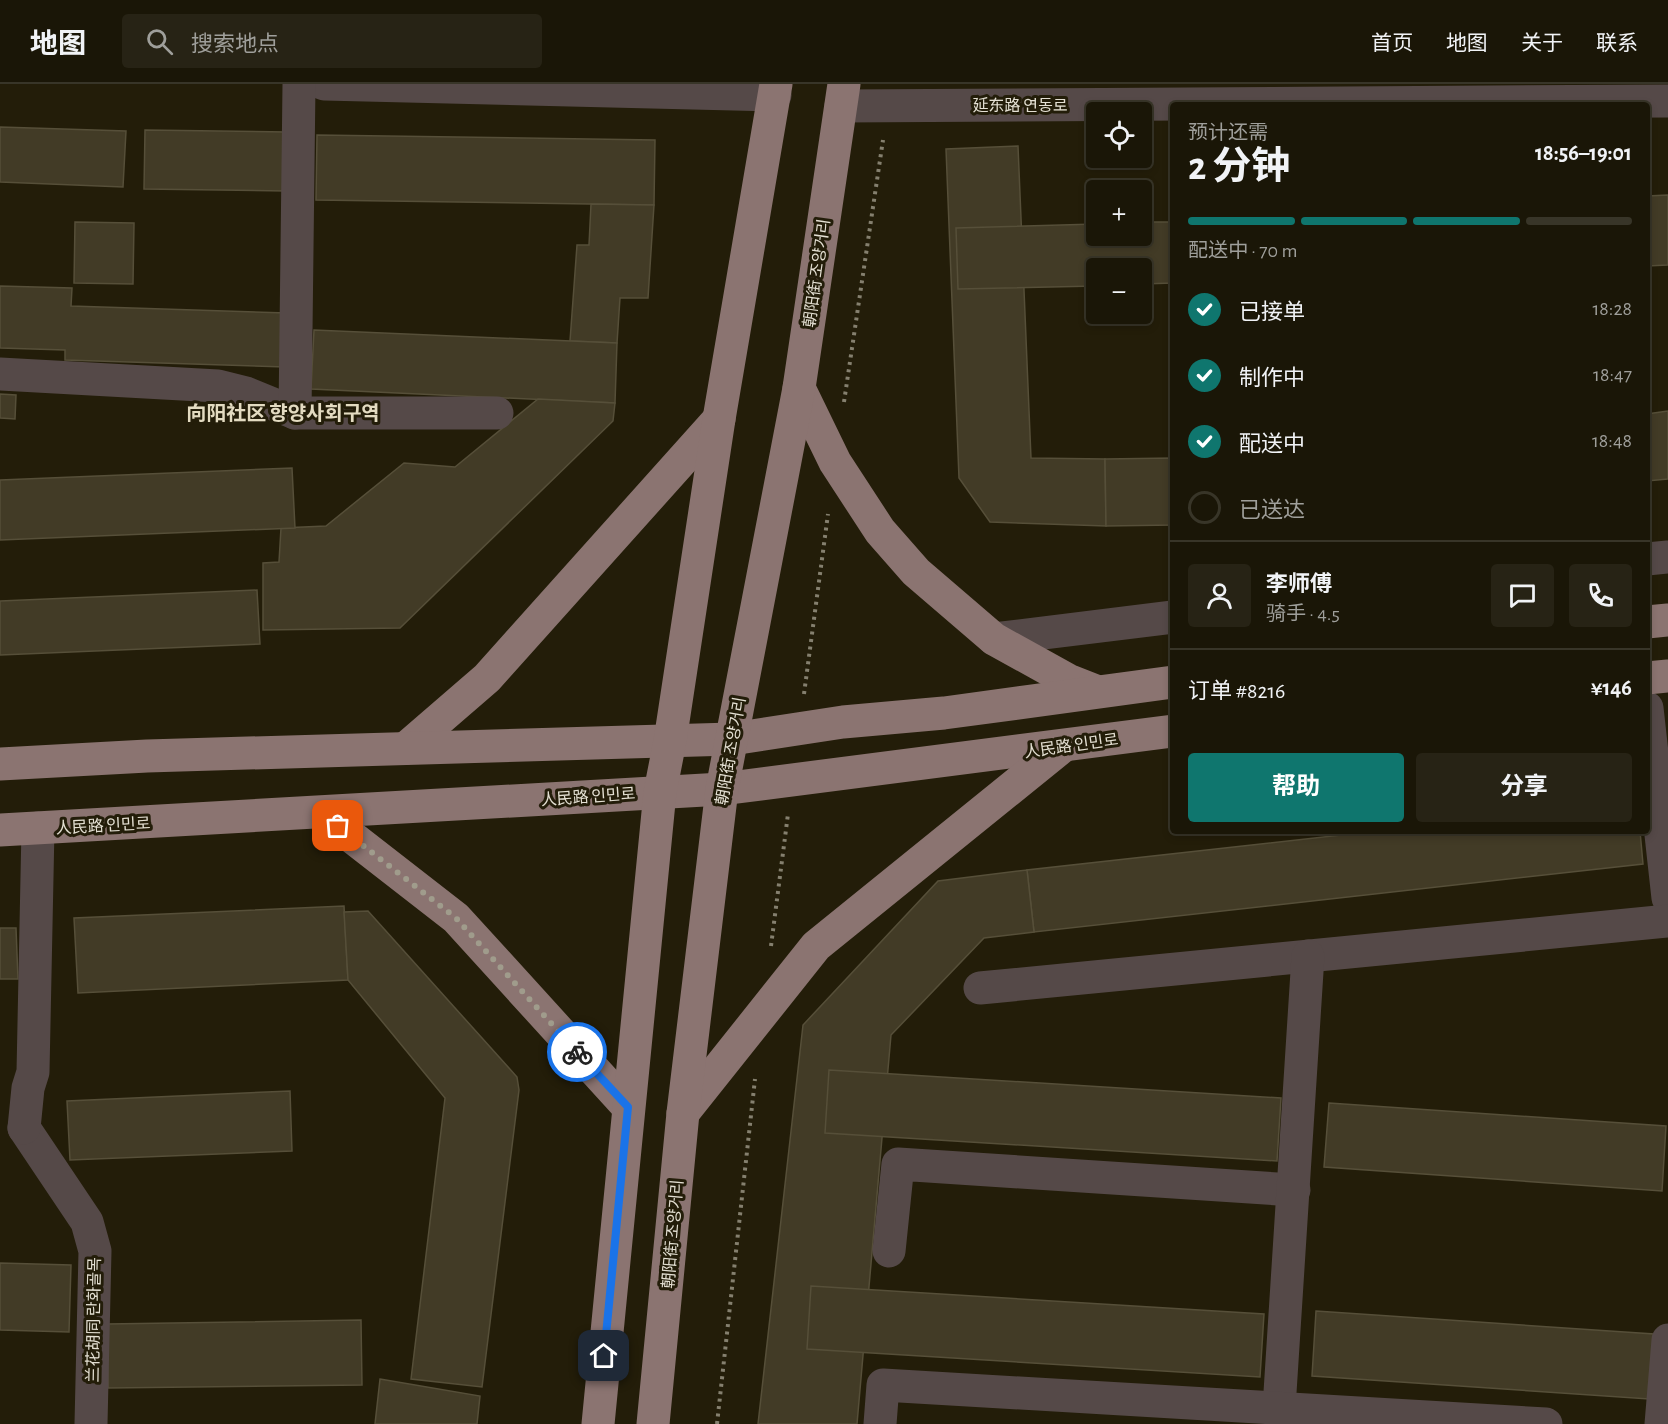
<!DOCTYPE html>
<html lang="zh">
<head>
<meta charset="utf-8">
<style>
  body { margin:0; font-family:"Alegreya Sans","Noto Sans SC","Noto Sans KR",sans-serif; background:#272315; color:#f1f3f6; height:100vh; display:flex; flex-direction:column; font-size:22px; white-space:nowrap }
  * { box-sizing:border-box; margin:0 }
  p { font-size:20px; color:#9f9f9b }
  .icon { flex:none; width:33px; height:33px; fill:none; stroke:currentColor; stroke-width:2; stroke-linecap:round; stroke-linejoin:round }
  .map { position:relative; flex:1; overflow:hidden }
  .details { position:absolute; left:1170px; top:18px; width:480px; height:732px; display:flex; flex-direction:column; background:#1a1607; border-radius:6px; box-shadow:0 3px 9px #0003,0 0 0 2px #383528 }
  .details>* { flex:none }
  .buttons { position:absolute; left:1086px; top:18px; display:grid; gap:12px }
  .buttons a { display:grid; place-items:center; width:66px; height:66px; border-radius:6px; background:#1a1607; box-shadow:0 3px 9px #0003,0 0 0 2px #383528; font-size:30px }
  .pin { position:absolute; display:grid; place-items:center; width:51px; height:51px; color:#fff; margin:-26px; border-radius:12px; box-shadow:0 3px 9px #0006 }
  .courier { position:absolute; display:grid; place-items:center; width:60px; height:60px; margin:-30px; border:4px solid #1a73e8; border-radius:50%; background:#fff; color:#222; box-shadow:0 2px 8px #0007 }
  .summary em { font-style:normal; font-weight:700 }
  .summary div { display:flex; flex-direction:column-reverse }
  .summary { display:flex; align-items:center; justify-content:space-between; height:102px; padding:0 18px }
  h1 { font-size:39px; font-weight:700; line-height:45px }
  .bar { display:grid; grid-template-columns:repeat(4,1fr); gap:9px 6px; align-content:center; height:72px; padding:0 18px }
  .bar i { height:8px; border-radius:4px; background:#383528 }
  .bar .active { background:#0f766e }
  .bar p { grid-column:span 4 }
  .line { display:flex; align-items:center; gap:15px; padding:0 18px; border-top:2px solid #383528 }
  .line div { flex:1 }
  .round { display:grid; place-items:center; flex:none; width:63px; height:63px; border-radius:6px; background:#272315 }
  ol { padding:0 18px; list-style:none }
  li { display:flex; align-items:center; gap:18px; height:66px }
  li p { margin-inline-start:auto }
  li .icon { padding:6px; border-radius:50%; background:#0f766e; color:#fff; stroke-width:4 }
  li:last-child { color:#9f9f9b }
  li i { width:33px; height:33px; border:3px solid #383528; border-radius:50% }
  .action { display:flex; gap:12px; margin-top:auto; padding:12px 18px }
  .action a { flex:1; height:69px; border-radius:6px; background:#0f766e; color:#fff; font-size:24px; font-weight:700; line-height:69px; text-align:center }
  .action a+a { background:#272315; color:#f1f3f6 }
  header { display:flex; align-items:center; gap:36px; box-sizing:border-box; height:84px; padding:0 30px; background:#1a1607; border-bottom:2px solid #383528 }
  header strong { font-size:28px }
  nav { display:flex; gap:33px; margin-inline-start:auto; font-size:21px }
  .search { width:420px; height:54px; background:#272315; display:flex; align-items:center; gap:15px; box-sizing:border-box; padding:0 21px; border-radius:6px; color:#9f9f9b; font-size:22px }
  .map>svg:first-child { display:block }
  .building { fill:#423b26; stroke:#564f39; stroke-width:1.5 }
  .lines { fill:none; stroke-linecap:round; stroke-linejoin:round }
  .path { stroke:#85806f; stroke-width:4; stroke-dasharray:3 4.5; stroke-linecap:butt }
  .minor { stroke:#554948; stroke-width:33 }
  .major { stroke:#8b7471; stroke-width:33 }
  .done { stroke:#a09c8c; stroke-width:6; stroke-dasharray:0 10.8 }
  .route { stroke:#1a73e8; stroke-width:8 }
  .labels { text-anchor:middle; stroke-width:6; stroke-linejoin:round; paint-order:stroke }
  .street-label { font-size:16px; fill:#e4e0d3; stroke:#231d09 }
  .quarter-label { font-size:20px; font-weight:bold; fill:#e3dbc1; stroke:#231d09 }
</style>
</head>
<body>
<header>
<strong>地图</strong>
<div class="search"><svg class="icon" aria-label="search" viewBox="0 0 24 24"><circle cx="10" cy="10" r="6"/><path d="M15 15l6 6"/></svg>搜索地点</div>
<nav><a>首页</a><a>地图</a><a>关于</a><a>联系</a></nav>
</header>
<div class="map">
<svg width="1668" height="1340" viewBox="0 0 1668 1340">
  <rect width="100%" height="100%" fill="#231d09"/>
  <g class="building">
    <path d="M0 43 126 47 123 103 0 98Z"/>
    <path d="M145 46 287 48 286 107 144 105Z"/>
    <path d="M317 51 655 56 654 121 316 116Z"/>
    <path d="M1018 62 1031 374 1105 375 1106 442 990 438 959 394 946 65Z"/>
    <path d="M1668 111V181L1647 182V112Z"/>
    <path d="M591 120 654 121 648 214H620L617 259 570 257 577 161H589Z"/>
    <path d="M75 138 134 139 133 200 74 199Z"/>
    <path d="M1142 138H1173V199L1142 200V184H1096V202L958 205 956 144 1096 140V152H1142Z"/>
    <path d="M0 202 72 204 71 222 286 229 285 283 65 276V266L0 264Z"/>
    <path d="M314 246 617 259 615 319 311 305Z"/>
    <path d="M0 310 16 311 15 335 0 334Z"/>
    <path d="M538 315 615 319 613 337 400 544 263 546V479L279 478 281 444 326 442 404 379 455 383Z"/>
    <path d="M1668 327V395L1647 397V330Z"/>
    <path d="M1173 374V441L1106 442 1105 375Z"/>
    <path d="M292 384 295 444 0 456V396Z"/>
    <path d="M257 506 260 560 0 571V517Z"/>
    <path d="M1377 747H1640L1643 780 1034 848 1027 786Z"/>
    <path d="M1027 786 1034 848 984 854 891 951 857 1340H758L803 941 938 797Z"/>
    <path d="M344 822 348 896 78 909 74 834Z"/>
    <path d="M368 827 517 993 519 1006 482 1303 411 1295 445 1014 348 896 344 828Z"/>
    <path d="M0 844H16L18 895H0Z"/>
    <path d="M829 986 1281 1014 1277 1077 825 1049Z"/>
    <path d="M290 1007 292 1067 70 1076 67 1017Z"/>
    <path d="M1329 1019 1666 1042 1662 1107 1324 1083Z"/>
    <path d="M0 1179 71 1181 69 1248 0 1246Z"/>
    <path d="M811 1202 1264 1230 1260 1293 807 1265Z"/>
    <path d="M1316 1227 1654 1250 1649 1315 1312 1292Z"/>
    <path d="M361 1236 362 1301 108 1304 107 1240Z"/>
    <path d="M380 1295 480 1312 477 1340H375Z"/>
  </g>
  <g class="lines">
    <g class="path">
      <path d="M844 318 883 56"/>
      <path d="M804 610 828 430"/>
      <path d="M771 862 788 730"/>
      <path d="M717 1340 755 995"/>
    </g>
    <g class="minor">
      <path d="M324 0 775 11"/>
      <path d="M841 22 1668 17"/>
      <path d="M0 290 218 302 246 309 295 329H497"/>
      <path d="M295 329 299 0"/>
      <path d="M1647 475 1668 473"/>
      <path d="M994 555 1173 533"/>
      <path d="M1647 624 1668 814"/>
      <path d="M980 904 1668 837"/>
      <path d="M24 1044 87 1138 95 1167 91 1340"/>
      <path d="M24 1044 28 1004 33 988 38 744"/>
      <path d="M889 1167 898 1080 1294 1106"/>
      <path d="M1279 1324 1308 872"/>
      <path d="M880 1340 883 1301 1546 1340"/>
      <path d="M1661 1340 1668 1256"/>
    </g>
    <g class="major">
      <path d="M799 304 835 378 880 447 916 488 994 555 1068 596 1096 607"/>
      <path d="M1647 538 1668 536"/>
      <path d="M1647 594 1668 592"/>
      <path d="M406 664 487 594 719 335"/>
      <path d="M0 680 147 672 732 655 843 638 944 629 1173 598"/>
      <path d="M321 729 456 834 628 1023"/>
      <path d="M0 746 722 705 1173 647"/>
      <path d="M683 1029 816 862 1062 663"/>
      <path d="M598 1340 660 708 670 657 719 335 776 0"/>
      <path d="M653 1340 683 1029 722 705 799 304 844 0"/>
    </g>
  </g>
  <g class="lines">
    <path class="done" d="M338 742 456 834 577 968"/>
    <path class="route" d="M577 968 628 1023 604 1272"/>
  </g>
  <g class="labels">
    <g class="street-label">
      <text x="1020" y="27">延东路 연동로</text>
      <text transform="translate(816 189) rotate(-82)" y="6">朝阳街 조양거리</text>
      <text transform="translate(1071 661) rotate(-8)" y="6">人民路 인민로</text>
      <text transform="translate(730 667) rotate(-80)" y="6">朝阳街 조양거리</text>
      <text transform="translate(588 712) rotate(-4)" y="6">人民路 인민로</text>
      <text transform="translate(103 741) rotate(-3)" y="6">人民路 인민로</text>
      <text transform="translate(672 1150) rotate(-85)" y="6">朝阳街 조양거리</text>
      <text transform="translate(93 1236) rotate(-89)" y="6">兰花胡同 란화골목</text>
    </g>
    <g class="quarter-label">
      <text x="283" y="336">向阳社区 향양사회구역</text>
    </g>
  </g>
</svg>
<div class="buttons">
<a><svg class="icon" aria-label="locate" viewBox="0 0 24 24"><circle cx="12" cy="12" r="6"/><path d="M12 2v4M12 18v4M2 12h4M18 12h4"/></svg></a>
<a>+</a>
<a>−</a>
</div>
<div class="pin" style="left:338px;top:742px;background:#ea580c"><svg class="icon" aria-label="bag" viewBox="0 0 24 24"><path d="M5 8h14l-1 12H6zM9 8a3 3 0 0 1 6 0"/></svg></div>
<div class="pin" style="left:604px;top:1272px;background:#1f2937"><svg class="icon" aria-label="home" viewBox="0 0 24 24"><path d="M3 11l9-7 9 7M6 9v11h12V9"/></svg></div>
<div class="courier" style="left:577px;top:968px"><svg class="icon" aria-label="bike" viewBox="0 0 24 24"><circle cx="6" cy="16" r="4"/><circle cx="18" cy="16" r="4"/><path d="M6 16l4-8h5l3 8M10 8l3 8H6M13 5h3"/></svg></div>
<section class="details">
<div class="summary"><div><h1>2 分钟</h1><p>预计还需</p></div><em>18:56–19:01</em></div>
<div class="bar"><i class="active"></i><i class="active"></i><i class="active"></i><i></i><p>配送中 · 70 m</p></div>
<ol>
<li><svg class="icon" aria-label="check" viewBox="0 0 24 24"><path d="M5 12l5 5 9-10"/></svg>已接单<p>18:28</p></li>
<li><svg class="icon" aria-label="check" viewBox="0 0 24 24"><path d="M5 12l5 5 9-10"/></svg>制作中<p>18:47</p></li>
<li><svg class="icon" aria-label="check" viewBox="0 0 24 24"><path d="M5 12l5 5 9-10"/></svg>配送中<p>18:48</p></li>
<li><i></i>已送达</li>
</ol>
<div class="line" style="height:108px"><a class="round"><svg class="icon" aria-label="person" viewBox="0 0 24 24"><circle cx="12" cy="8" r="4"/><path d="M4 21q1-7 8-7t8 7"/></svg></a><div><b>李师傅</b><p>骑手 · 4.5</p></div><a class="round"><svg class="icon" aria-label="chat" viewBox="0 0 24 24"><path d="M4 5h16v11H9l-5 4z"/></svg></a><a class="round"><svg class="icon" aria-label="phone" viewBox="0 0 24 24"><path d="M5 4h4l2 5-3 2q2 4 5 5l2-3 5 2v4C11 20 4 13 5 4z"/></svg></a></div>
<div class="line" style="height:78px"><div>订单 #8216</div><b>¥146</b></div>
<div class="action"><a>帮助</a><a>分享</a></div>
</section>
</div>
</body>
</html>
